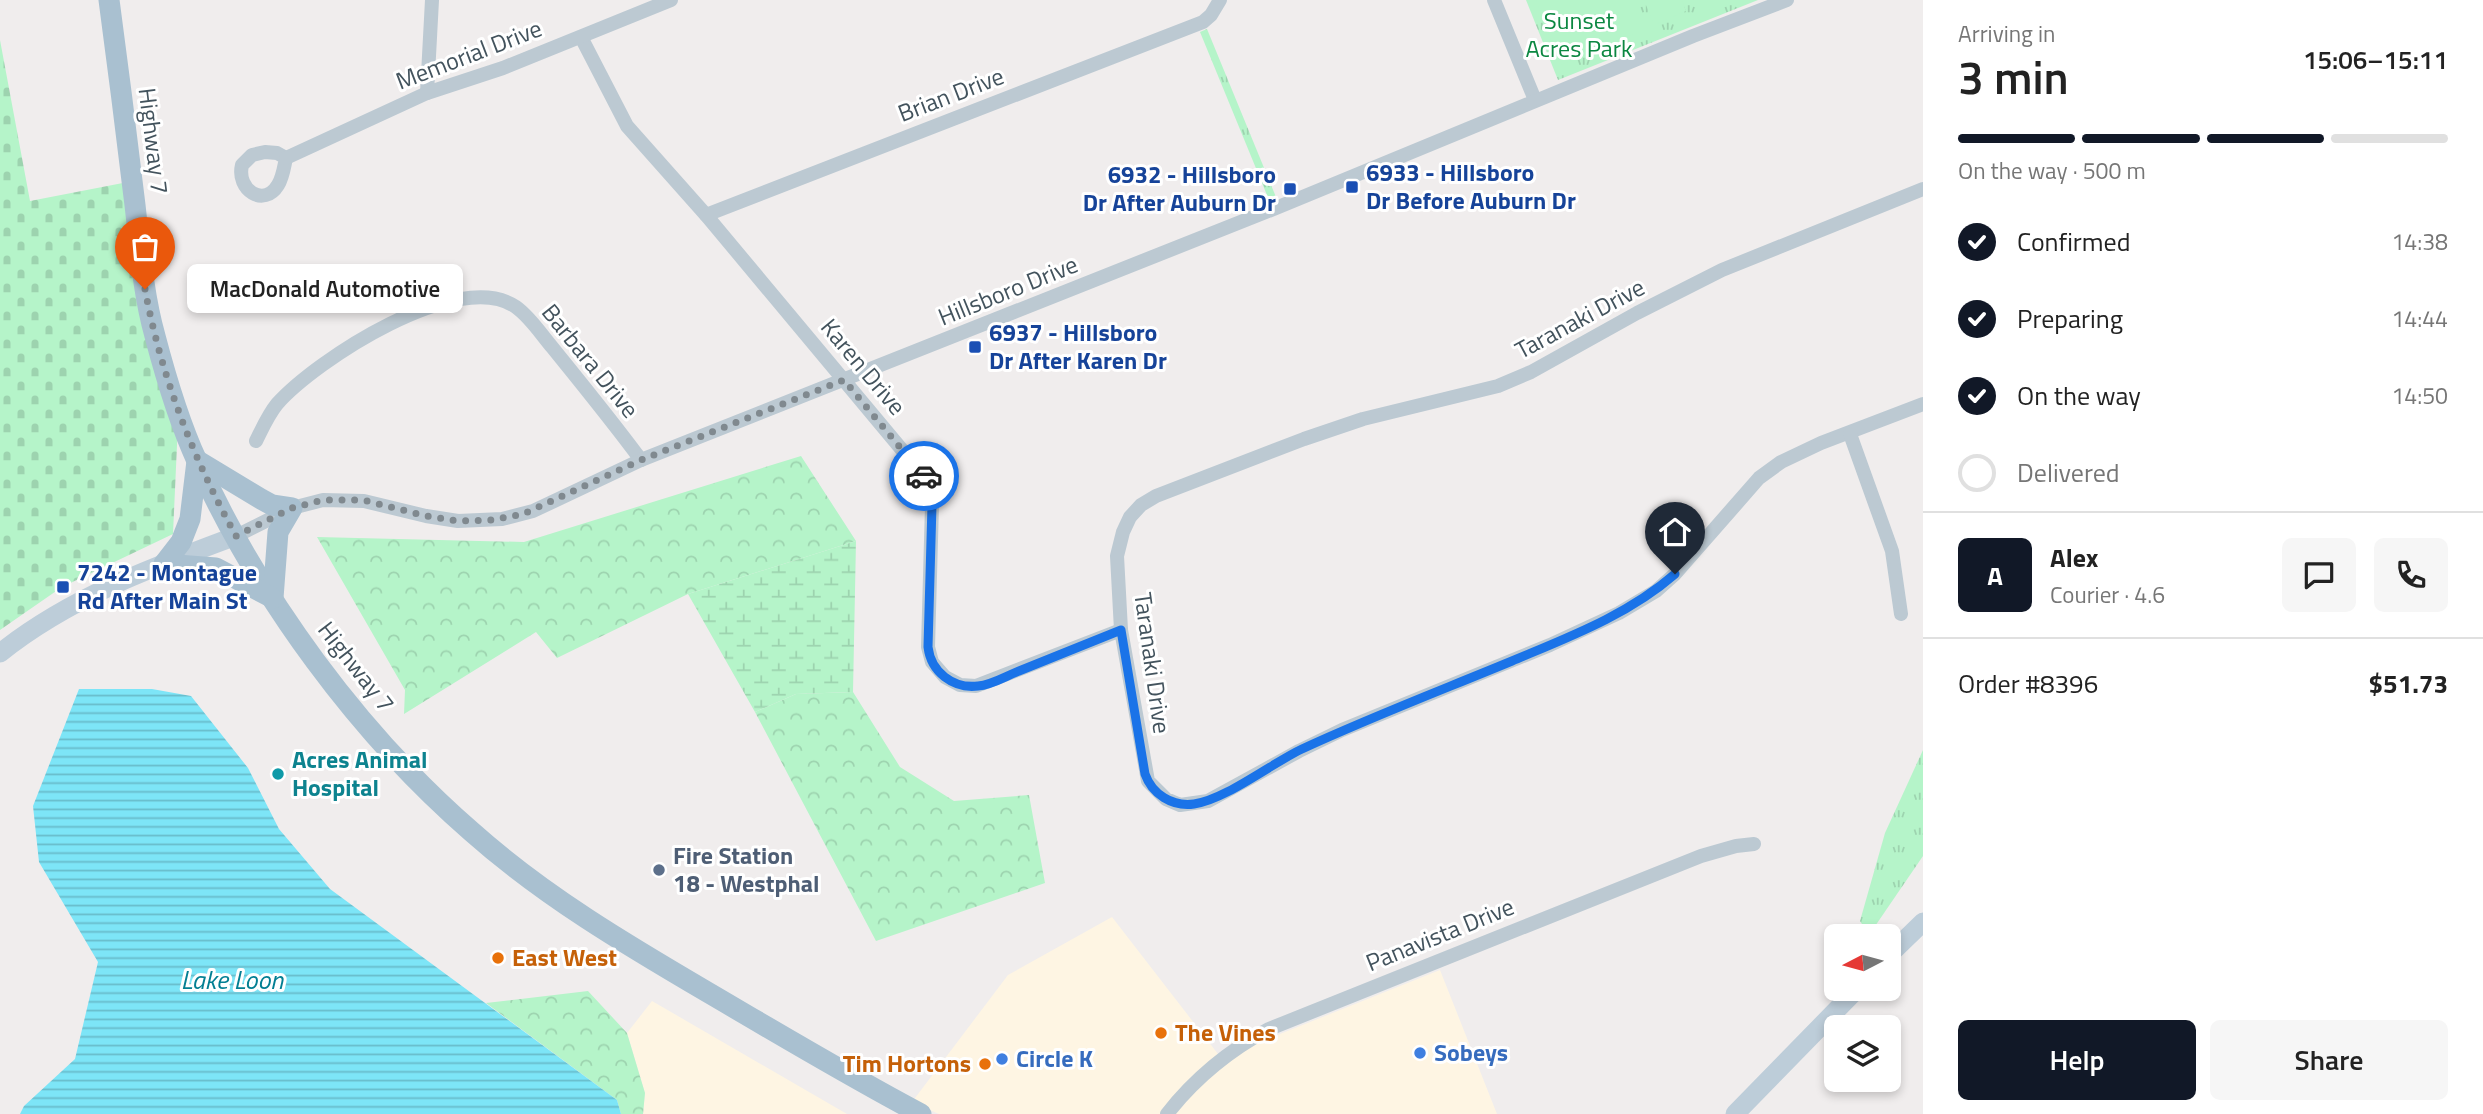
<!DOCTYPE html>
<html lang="en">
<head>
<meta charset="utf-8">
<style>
  body { margin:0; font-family:"Titillium Web",sans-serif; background:#f6f6f6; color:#222; height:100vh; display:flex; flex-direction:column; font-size:26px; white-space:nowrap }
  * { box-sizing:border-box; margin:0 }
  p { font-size:23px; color:#767676 }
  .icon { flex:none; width:38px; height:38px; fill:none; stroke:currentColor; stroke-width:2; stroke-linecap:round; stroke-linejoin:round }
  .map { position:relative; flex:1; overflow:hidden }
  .side { display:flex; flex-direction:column; background:#fff; width:560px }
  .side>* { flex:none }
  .needle { width:46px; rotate:264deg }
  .tools { position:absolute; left:1824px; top:924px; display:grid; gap:14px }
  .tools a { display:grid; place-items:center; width:77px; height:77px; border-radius:10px; background:#fff; box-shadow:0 4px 10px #0003; font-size:35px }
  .pin { position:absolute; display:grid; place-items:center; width:60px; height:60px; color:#fff; margin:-72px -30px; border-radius:50% 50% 50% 0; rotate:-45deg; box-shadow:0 0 7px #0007 }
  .pin .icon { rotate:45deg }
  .courier { position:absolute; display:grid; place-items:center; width:70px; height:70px; margin:-35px; border:5px solid #1a73e8; border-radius:50%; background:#fff; color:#222; box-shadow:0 2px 9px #0007 }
  .bubble { position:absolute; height:49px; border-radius:10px; background:#fff; box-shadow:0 4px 10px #0003; font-size:23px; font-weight:600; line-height:49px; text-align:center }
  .overview em { font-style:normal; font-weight:600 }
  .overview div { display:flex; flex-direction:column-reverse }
  .overview { display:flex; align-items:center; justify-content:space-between; height:119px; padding:0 35px }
  h1 { font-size:46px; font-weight:600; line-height:52px }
  .bar { display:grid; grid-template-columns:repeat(4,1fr); gap:10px 7px; align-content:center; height:84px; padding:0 35px }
  .bar i { height:9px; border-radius:5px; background:#e0e0e0 }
  .bar .active { background:#111827 }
  .bar p { grid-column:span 4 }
  .line { display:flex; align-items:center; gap:18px; padding:0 35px; border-top:2px solid #e0e0e0 }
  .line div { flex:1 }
  .round { display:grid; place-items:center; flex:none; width:74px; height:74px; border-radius:10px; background:#f6f6f6 }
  ol { padding:0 35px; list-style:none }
  li { display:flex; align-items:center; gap:21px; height:77px }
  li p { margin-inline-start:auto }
  li .icon { padding:7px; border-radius:50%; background:#111827; color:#fff; stroke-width:4 }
  li:last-child { color:#767676 }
  li i { width:38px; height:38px; border:4px solid #e0e0e0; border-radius:50% }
  .primary-button { display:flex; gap:14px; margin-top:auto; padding:14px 35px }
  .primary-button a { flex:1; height:80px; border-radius:10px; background:#111827; color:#fff; font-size:28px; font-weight:600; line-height:80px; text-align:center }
  .primary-button a+a { background:#f6f6f6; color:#222 }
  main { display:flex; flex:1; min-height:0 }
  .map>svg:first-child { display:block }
  .commercial { fill:#fef5e3 }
  .forest { fill:url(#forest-crowns) }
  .wetland { fill:url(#wetland-marsh) }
  .cemetery { fill:url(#cemetery-stones) }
  .park { fill:url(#park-tufts) }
  .pitch { fill:#b5f4c9 }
  .water { fill:url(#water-rules) }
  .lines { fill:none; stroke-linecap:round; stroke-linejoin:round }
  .street { stroke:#bcc9d2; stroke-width:14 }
  .secondary { stroke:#bdcdd9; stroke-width:19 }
  .primary { stroke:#a9c0d0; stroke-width:21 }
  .done { stroke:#80898f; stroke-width:7; stroke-dasharray:0 12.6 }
  .route { stroke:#1a73e8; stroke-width:9 }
  .transit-dot { fill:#1a4fb4; stroke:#fff; stroke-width:2.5 }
  .culture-dot { fill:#0f9aa8; stroke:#fff; stroke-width:2.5 }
  .service-dot { fill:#5c6f8a; stroke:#fff; stroke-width:2.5 }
  .food-dot { fill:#e8710a; stroke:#fff; stroke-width:2.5 }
  .shop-dot { fill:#3f7fe0; stroke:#fff; stroke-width:2.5 }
  .labels { text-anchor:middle; stroke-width:6; stroke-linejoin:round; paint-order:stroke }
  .park-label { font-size:24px; fill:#0b8741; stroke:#fff }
  .street-label { font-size:24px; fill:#43535d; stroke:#fff }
  .transit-label { font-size:24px; font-weight:bold; fill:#164399; stroke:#fff; text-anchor:start }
  .culture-label { font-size:24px; font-weight:bold; fill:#0d838f; stroke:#fff; text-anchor:start }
  .service-label { font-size:24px; font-weight:bold; fill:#4e5e75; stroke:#fff; text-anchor:start }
  .food-label { font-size:24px; font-weight:bold; fill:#c56008; stroke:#fff; text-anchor:start }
  .shop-label { font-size:24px; font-weight:bold; fill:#366cbe; stroke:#fff; text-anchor:start }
  .water-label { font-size:26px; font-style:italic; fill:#037f93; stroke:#fff }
</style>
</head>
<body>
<main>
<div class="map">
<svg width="1923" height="1114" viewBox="0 0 1923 1114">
  <defs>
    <pattern id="forest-crowns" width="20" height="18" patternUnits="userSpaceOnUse" patternTransform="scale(1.75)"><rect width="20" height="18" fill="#b5f4c9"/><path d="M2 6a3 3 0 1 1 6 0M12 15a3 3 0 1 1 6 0" fill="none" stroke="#9dd3af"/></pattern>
    <pattern id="wetland-marsh" width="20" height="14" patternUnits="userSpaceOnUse" patternTransform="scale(1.75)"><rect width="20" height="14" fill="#b5f4c9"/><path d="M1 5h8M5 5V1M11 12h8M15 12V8" fill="none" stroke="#9dd3af"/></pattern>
    <pattern id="cemetery-stones" width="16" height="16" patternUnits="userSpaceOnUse" patternTransform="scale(1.75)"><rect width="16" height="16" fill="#b5f4c9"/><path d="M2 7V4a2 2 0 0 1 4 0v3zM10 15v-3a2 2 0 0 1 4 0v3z" fill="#9dd3af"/></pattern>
    <pattern id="park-tufts" width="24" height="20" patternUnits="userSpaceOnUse" patternTransform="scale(1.75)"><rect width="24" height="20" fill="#b5f4c9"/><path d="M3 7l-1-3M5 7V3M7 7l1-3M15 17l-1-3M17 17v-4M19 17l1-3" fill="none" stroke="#9dd3af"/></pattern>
    <pattern id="water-rules" width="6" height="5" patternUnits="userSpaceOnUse" patternTransform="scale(1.75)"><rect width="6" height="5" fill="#7de5f7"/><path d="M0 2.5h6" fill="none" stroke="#68bccb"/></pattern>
  </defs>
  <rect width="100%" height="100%" fill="#f0eded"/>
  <g class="commercial">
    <path d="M1112 917 1225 1063 1245 1048 1440 970 1497 1114H939L912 1102 1008 975Z"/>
    <path d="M652 1001 847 1114H643L645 1093 627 1033Z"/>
  </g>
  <g class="forest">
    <path d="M801 456 856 541 688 594 557 658 536 632 404 714 405 690 317 537 524 542Z"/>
    <path d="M853 692 900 767 954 801 1029 795 1045 883 876 941 755 712 796 694Z"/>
    <path d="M588 991 627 1033 645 1093 643 1114H621L617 1100 486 1003Z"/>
  </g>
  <path class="wetland" d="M856 541 853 692 796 694 755 712 688 594Z"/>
  <path class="cemetery" d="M0 40 30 201 128 182 178 423 173 534 62 587 0 630Z"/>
  <g class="park">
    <path d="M1526 0H1758L1558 80Z"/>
    <path d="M1207 29 1276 197 1269 200 1200 32Z"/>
    <path d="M1923 750V856L1869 935 1860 921 1885 833Z"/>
  </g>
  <g class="pitch">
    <path d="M1536 0H1635V34L1560 65Z"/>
    <path d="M1644 0H1682L1686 11 1654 25Z"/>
  </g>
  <path class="water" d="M79 689H152L191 696 248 768 279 829 330 889 617 1100 621 1114H20L24 1106 75 1059 98 962 39 862 33 806Z"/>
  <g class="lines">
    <g class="street">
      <path d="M1494 0 1535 100"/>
      <path d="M581 37 627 126 706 215 923 475 932 505 928 647 932 662 945 677 960 685 976 686 1121 630"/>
      <path d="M427 93 432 0"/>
      <path d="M265 152 277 153 286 158C284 167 283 177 278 185 264 208 236 190 242 165L252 155Z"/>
      <path d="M286 158 427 93 503 68 671 0"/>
      <path d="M1923 189 1722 270 1637 313 1531 372 1498 386 1363 419 1304 439 1156 496 1141 505 1130 517 1123 532 1117 556 1121 630 1148 781 1166 799 1180 805 1208 801 1299 751 1342 730 1550 645 1619 613 1656 591 1675 574 1759 478 1781 462 1821 443 1923 404"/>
      <path d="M706 215 1203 22 1211 15 1220 0"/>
      <path d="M1850 434 1892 551 1901 614"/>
      <path d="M256 441C262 429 268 415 277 404 316 360 459 267 516 307 530 317 541 334 552 347 582 384 613 422 641 460"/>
      <path d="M236 536 292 508 323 500 364 501 426 516 458 521 502 519 533 511 641 460 1276 208 1693 36 1787 0"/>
      <path d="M1167 1114C1196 1077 1228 1051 1269 1029L1701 856 1736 846 1754 844"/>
    </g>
    <g class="secondary">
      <path d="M0 653C70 597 153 567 236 536"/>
      <path d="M1888 956 1923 922"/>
      <path d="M1735 1114 1857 989"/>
    </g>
    <g class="primary">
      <path d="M109 0C118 68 127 137 135 205 140 249 143 293 155 336 166 378 179 422 197 461 259 598 359 734 472 832 544 896 627 945 709 993 779 1034 849 1076 921 1114"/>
      <path d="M198 461 261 499 272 505 292 508 278 532 273 598"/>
      <path d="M164 564 216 568 271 597"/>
      <path d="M164 564 181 542 190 519 197 461"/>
    </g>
  </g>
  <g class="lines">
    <path class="done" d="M145 289C161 376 193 458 236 536L292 508 323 500H363L426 516 458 521 491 520 523 514 641 460 844 380 924 476"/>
    <path class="route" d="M924 476 932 505 928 647C931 672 953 689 978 686 992 685 1006 676 1019 671 1053 657 1087 644 1121 630L1145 774C1152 794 1172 807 1194 804 1225 800 1272 763 1302 749 1371 717 1442 690 1512 661 1569 637 1628 615 1675 574"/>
  </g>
  <g class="transit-dot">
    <rect x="1345" y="180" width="14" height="14" rx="3.5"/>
    <rect x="1283" y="182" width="14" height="14" rx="3.5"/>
    <rect x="968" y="340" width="14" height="14" rx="3.5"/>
    <rect x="56" y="580" width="14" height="14" rx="3.5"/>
  </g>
  <circle class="culture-dot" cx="278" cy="774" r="7"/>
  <circle class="service-dot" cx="659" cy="870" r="7"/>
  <g class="food-dot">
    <circle cx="498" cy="958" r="7"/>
    <circle cx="1161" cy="1033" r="7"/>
    <circle cx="985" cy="1064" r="7"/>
  </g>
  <g class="shop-dot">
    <circle cx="1420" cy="1053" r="7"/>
    <circle cx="1002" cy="1059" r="7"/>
  </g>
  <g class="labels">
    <g class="park-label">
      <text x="1579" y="29">Sunset<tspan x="1579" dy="28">Acres Park</tspan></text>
    </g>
    <g class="street-label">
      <text transform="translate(469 55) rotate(-21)" y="8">Memorial Drive</text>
      <text transform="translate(951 95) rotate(-21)" y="8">Brian Drive</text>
      <text transform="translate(153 141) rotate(83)" y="8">Highway 7</text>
      <text transform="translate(1008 291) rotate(-22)" y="8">Hillsboro Drive</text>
      <text transform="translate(1580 319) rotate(-28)" y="8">Taranaki Drive</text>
      <text transform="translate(590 361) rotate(51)" y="8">Barbara Drive</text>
      <text transform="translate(863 367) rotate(50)" y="8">Karen Drive</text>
      <text transform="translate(1152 663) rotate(82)" y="8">Taranaki Drive</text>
      <text transform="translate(356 667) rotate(52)" y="8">Highway 7</text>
      <text transform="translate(1440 935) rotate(-22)" y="8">Panavista Drive</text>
    </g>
    <g class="transit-label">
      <text x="1366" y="181">6933 - Hillsboro<tspan x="1366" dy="28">Dr Before Auburn Dr</tspan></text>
      <text x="1276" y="183" text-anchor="end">6932 - Hillsboro<tspan x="1276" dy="28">Dr After Auburn Dr</tspan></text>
      <text x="989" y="341">6937 - Hillsboro<tspan x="989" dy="28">Dr After Karen Dr</tspan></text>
      <text x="77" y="581">7242 - Montague<tspan x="77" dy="28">Rd After Main St</tspan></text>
    </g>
    <g class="culture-label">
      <text x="292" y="768">Acres Animal<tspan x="292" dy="28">Hospital</tspan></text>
    </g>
    <g class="service-label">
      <text x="673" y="864">Fire Station<tspan x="673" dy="28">18 - Westphal</tspan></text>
    </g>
    <g class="food-label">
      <text x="512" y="966">East West</text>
      <text x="1175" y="1041">The Vines</text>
      <text x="971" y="1072" text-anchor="end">Tim Hortons</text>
    </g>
    <g class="shop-label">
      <text x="1434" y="1061">Sobeys</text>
      <text x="1016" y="1067">Circle K</text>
    </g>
    <g class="water-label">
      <text x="232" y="989">Lake Loon</text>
    </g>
  </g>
</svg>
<div class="tools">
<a><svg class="needle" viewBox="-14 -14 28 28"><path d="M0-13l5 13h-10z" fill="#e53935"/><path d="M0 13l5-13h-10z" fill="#767676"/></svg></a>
<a><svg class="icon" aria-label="layers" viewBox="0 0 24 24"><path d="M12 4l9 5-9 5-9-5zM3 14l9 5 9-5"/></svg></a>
</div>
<div class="pin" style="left:145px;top:289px;background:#ea580c"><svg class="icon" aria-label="bag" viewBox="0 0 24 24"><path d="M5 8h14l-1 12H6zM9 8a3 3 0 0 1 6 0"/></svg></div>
<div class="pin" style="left:1675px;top:574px;background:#1f2937"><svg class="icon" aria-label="home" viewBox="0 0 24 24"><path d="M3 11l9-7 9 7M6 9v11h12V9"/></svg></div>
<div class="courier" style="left:924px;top:476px"><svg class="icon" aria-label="car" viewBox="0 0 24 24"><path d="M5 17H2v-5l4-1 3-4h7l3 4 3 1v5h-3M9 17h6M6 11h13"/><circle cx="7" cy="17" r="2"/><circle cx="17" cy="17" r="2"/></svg></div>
<div class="bubble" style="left:187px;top:264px;width:276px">MacDonald Automotive</div>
</div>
<section class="side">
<div class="overview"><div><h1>3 min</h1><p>Arriving in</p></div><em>15:06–15:11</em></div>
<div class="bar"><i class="active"></i><i class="active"></i><i class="active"></i><i></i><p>On the way · 500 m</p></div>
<ol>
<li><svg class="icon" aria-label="check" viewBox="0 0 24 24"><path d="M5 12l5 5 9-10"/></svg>Confirmed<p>14:38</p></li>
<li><svg class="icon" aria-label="check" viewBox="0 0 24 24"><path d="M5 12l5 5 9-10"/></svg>Preparing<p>14:44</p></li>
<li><svg class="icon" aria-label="check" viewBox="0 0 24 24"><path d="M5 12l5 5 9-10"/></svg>On the way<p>14:50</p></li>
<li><i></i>Delivered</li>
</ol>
<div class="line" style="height:126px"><b class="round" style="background:#111827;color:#fff">A</b><div><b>Alex</b><p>Courier · 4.6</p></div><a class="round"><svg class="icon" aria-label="chat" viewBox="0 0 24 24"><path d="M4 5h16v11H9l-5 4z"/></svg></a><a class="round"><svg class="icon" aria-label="phone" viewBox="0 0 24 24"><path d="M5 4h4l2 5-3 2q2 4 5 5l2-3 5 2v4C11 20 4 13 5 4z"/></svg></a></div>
<div class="line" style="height:91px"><div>Order #8396</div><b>$51.73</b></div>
<div class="primary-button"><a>Help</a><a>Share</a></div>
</section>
</main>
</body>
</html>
